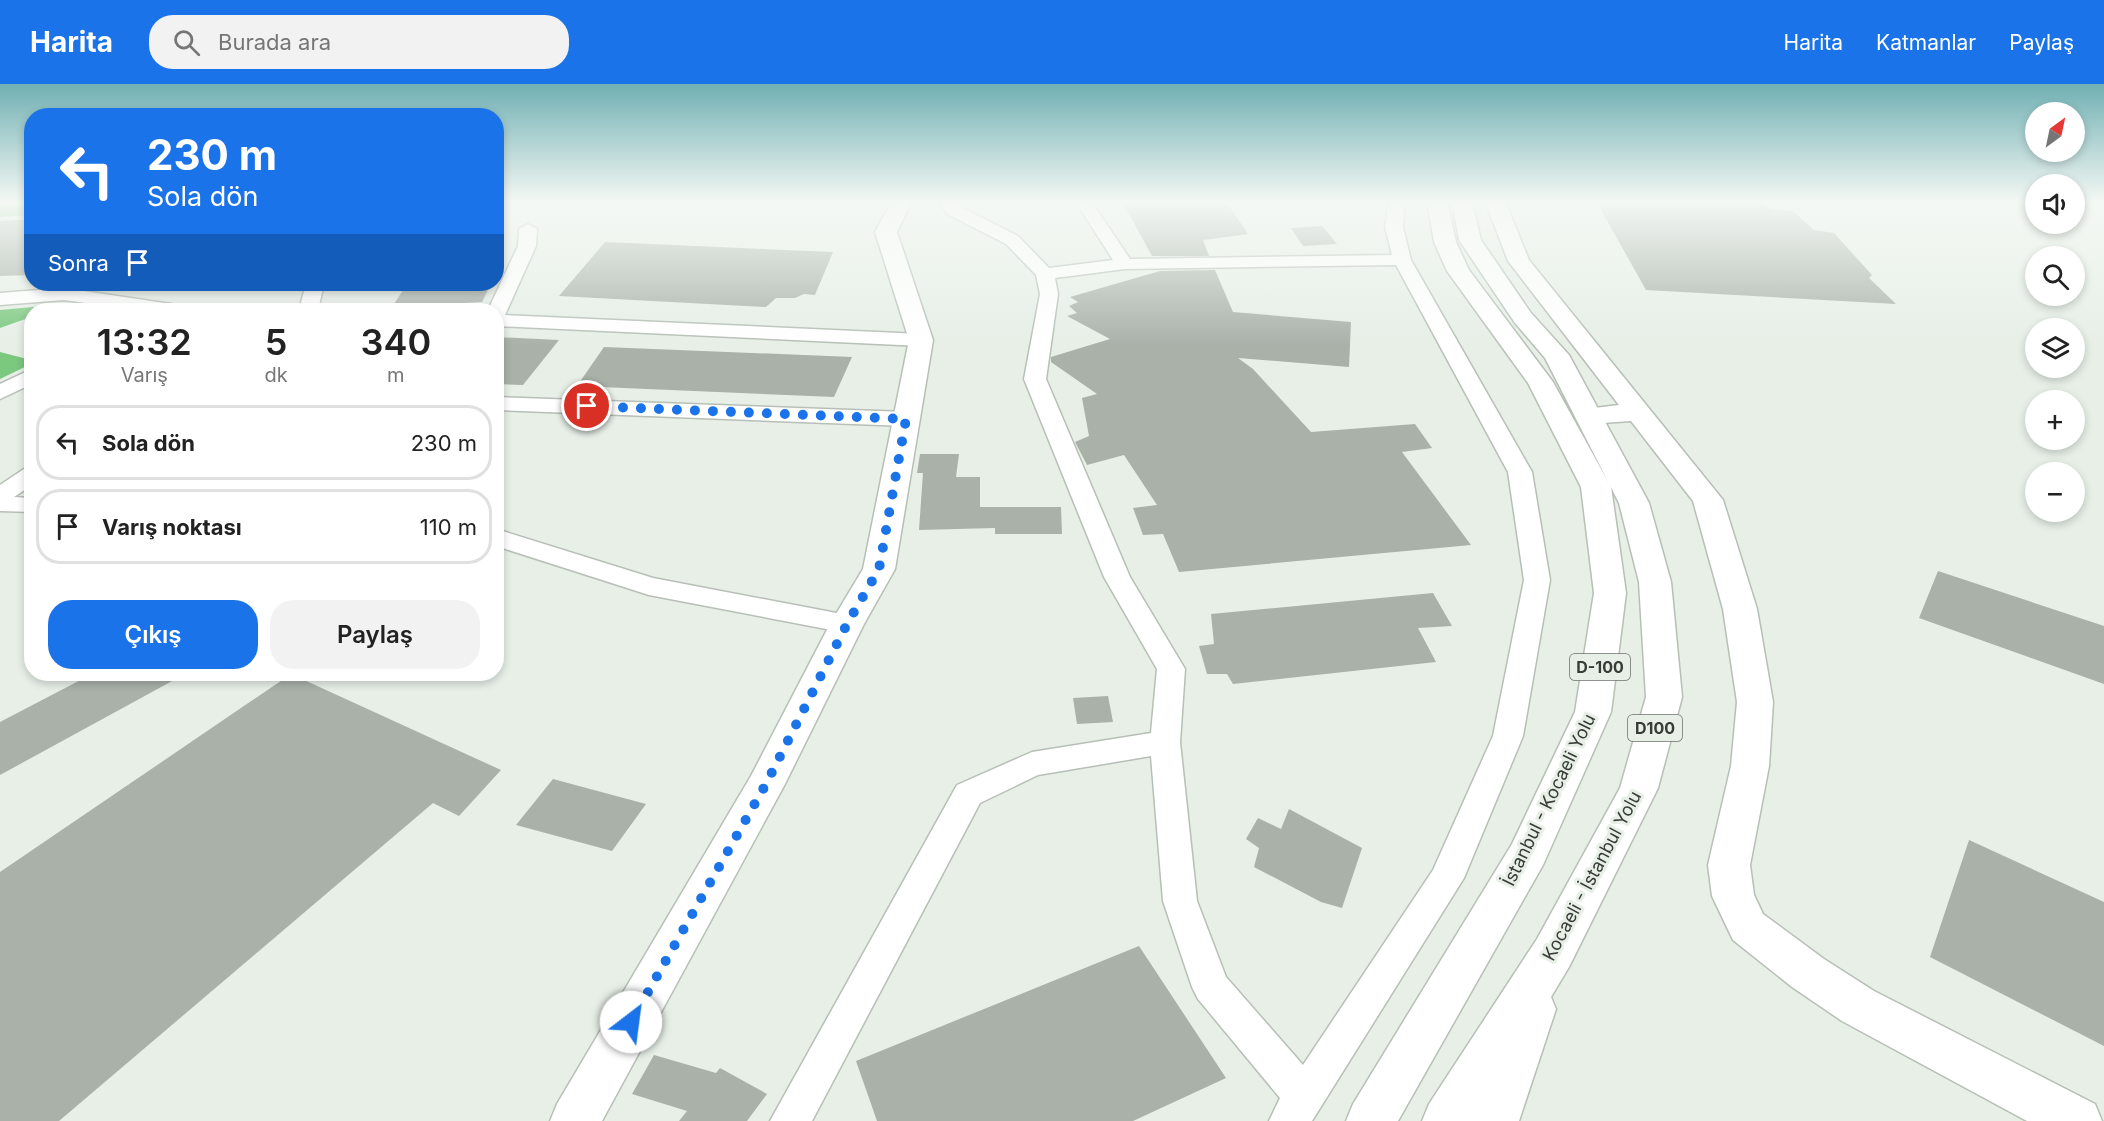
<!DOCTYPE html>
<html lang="tr">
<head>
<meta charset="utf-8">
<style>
  body { margin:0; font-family:Inter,sans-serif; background:#f2f2f2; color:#222; height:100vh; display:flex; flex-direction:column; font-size:22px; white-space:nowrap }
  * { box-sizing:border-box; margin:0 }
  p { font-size:20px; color:#767676 }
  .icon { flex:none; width:33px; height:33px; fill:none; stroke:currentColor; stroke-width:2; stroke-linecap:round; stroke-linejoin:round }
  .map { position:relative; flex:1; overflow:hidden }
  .sheet { position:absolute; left:24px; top:219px; width:480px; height:378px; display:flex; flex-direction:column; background:#fff; border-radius:24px; box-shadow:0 3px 9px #0003 }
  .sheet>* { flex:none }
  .guide { position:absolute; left:24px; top:24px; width:480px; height:183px; border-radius:24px; box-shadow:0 3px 9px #0003; background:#1a73e8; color:#fff; overflow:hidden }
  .needle { width:39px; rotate:33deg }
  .buttons { position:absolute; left:2025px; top:18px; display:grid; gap:12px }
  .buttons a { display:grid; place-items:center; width:60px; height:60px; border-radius:50%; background:#fff; box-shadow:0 3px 9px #0003; font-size:30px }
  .pin { position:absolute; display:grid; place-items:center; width:51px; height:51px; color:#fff; margin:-26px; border:3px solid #fff; border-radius:50%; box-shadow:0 2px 6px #0007 }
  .me { position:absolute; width:66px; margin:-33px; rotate:30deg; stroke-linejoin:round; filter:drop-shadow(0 0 4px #0008) }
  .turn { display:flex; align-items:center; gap:21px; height:126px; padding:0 24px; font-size:27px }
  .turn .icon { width:78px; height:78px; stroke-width:2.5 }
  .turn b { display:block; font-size:42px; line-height:51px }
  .then { display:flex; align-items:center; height:57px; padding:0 24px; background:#0003; gap:12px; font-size:22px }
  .eta { display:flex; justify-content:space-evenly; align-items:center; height:102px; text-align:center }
  .eta b { font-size:36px; font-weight:600; line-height:42px }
  .action { display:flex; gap:12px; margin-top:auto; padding:12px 24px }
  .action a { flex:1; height:69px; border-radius:24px; background:#1a73e8; color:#fff; font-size:24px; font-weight:600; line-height:69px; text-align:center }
  .action a+a { background:#f2f2f2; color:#222 }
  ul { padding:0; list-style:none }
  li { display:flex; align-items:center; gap:18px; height:75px; margin:0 12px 9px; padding:0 12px; border:3px solid #e0e0e0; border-radius:24px }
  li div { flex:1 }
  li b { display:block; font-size:22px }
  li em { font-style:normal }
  header { display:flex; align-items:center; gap:36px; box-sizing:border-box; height:84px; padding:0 30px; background:#1a73e8; color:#fff }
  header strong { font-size:28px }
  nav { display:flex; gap:33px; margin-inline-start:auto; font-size:21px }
  .search { width:420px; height:54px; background:#f2f2f2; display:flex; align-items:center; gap:15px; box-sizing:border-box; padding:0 21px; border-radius:24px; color:#767676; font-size:22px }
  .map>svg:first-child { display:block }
</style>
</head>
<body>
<header>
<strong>Harita</strong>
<div class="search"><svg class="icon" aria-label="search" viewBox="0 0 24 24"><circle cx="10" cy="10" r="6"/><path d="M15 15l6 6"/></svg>Burada ara</div>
<nav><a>Harita</a><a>Katmanlar</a><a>Paylaş</a></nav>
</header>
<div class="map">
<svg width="2104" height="1037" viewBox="0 0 2104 1037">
  <rect width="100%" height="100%" fill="#e7efe7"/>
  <!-- forest -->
  <path fill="#7bc87f" d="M 0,117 L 31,117 L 31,131 L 0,133 Z
    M 66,220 L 48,226 L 32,226 L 31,233 L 0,244 L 0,226 Z
    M 0,268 L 31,276 L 31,280 L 0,295 Z"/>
  <!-- building -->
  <path fill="#a9b1a9" d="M 1122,117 L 1226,117 L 1248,150 L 1203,156 L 1209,172 L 1152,172 Z
    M 1596,117 L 1761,117 L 1770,125 L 1793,127 L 1814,146 L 1834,149 L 1872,191 L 1869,194 L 1896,220 L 1646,206 Z
    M 32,135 L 32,191 L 0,192 L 0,137 Z
    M 1322,142 L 1337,160 L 1303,162 L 1291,144 Z
    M 605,158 L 833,168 L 815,211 L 804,210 L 795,214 L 776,214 L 766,223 L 559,212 Z
    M 1215,186 L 1233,228 L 1351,238 L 1349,283 L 1238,274 L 1253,285 L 1311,348 L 1415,340 L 1432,364 L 1402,368 L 1471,461 L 1179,488 L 1163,450 L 1143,451 L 1133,424 L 1157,421 L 1124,371 L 1087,381 L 1075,358 L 1089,352 L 1082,314 L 1097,310 L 1051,278 L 1051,273 L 1110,255 L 1067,232 L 1077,229 L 1069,222 L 1078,218 L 1070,213 L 1160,187 Z
    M 407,200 L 491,200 L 482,218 L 392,223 Z
    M 496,253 L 559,256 L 523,301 L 496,300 Z
    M 604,263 L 852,273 L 834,313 L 577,302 Z
    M 920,370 L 959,370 L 956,393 L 980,393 L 980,423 L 1061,423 L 1062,450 L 995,450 L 995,444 L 919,446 L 923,389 L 917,389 Z
    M 1938,487 L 2104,542 L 2104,600 L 1919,534 Z
    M 1433,509 L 1452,542 L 1418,544 L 1436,578 L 1233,600 L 1227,590 L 1207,590 L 1199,562 L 1214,560 L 1211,530 Z
    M 92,590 L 185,590 L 0,691 L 0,638 Z
    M 291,590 L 501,686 L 459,732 L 433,719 L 59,1037 L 0,1037 L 0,788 Z
    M 1108,612 L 1113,638 L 1077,640 L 1073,614 Z
    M 553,695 L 646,720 L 612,767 L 516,741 Z
    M 1289,725 L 1362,764 L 1342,824 L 1321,818 L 1254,783 L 1259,764 L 1246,755 L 1258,734 L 1281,745 Z
    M 1969,756 L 2104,818 L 2104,962 L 1930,873 Z
    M 1139,862 L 1226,994 L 1133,1037 L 877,1037 L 856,977 Z
    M 654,971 L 716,989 L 720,984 L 767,1010 L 747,1037 L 679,1037 L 687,1027 L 632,1010 Z"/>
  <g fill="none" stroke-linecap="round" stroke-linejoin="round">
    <defs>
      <path id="minor" d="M 938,117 L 955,117 L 959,122 L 1018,152 L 1049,184 L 1113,176 L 1075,117 L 1091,117 L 1130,175 L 1392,171 L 1385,143 L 1389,117 L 1405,117 L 1403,143 L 1411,176 L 1532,388 L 1550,496 L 1523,652 L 1464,794 L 1312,1037 L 1269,1037 L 1280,1014 L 1198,915 L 1192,903 L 1163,817 L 1151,672 L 1038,691 L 980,719 L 812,1037 L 770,1037 L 957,701 L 1032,668 L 1151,649 L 1157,585 L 1104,493 L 1024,295 L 1040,210 L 1036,191 L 1006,160 L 947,130 ZM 1396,181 L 1508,388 L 1524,496 L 1493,652 L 1433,786 L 1303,981 L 1226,893 L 1197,817 L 1180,658 L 1185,585 L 1130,493 L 1046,295 L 1058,210 L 1055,194 L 1125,185 Z
        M 528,140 L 537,145 L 536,162 L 505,231 L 921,250 L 928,252 L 931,256 L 928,260 L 921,262 L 496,242 L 496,226 L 488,226 L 518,162 L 519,145 Z
        M 306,200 L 324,200 L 318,226 L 299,226 Z
        M 64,204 L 171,220 L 181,226 L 136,226 L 64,216 L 0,221 L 0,209 Z
        M 32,285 L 32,300 L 0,315 L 0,300 Z
        M 496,313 L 906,328 L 914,330 L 917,335 L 914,340 L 906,342 L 496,326 Z
        M 32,383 L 32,401 L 14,413 L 32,414 L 32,428 L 0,427 L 0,401 L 24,385 Z
        M 496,445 L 653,494 L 847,531 L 857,533 L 861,540 L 857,547 L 847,549 L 649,511 L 496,462 Z"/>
      <path id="tertiary" d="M 892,117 L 912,117 L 897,148 L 933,256 L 895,485 L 864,540 L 785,700 L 602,1037 L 550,1037 L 557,1020 L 751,692 L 830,540 L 863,485 L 909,256 L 875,148 Z"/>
      <path id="secondary" d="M 1485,117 L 1505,117 L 1529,176 L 1723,416 L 1757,525 L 1773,618 L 1769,682 L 1750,781 L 1754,811 L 1763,830 L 1824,875 L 1874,907 L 2095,1020 L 2102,1037 L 2027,1037 L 1842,937 L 1792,903 L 1733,856 L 1712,812 L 1708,781 L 1731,682 L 1737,618 L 1723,525 L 1693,417 L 1631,337 L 1588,340 L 1578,338 L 1575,332 L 1578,326 L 1619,321 L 1508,177 Z"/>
      <path id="trunk" d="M 1427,117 L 1447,117 L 1456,158 L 1469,186 L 1553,298 L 1611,403 L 1626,509 L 1611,628 L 1543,781 L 1398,1037 L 1346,1037 L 1353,1020 L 1512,760 L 1575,628 L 1594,509 L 1581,403 L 1528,299 L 1447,187 L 1434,158 Z
        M 1452,117 L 1472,117 L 1481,156 L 1531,229 L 1569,271 L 1649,419 L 1671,498 L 1682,613 L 1658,704 L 1569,883 L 1551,913 L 1556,925 L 1519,1037 L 1422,1037 L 1429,1020 L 1537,855 L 1620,704 L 1646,613 L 1639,498 L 1619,419 L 1545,274 L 1515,239 L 1459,156 Z"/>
    </defs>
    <!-- minor casing -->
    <use href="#minor" stroke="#b7bfb7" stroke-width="3"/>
    <!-- tertiary casing -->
    <use href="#tertiary" stroke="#b7bfb7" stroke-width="3"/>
    <!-- secondary casing -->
    <use href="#secondary" stroke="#b7bfb7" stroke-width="3"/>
    <!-- trunk casing -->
    <use href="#trunk" stroke="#b7bfb7" stroke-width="3"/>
    <!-- minor -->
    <use href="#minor" fill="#fff" fill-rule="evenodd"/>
    <!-- tertiary -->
    <use href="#tertiary" fill="#fff" fill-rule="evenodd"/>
    <!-- secondary -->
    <use href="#secondary" fill="#fff" fill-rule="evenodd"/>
    <!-- trunk -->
    <use href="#trunk" fill="#fff" fill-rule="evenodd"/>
  </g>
  <!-- sky -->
  <linearGradient id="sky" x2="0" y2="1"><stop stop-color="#71b0b3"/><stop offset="0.45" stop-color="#f4f8f4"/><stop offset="1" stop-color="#f4f8f4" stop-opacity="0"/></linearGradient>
  <rect width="2104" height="262" fill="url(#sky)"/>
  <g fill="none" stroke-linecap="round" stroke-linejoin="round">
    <!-- route -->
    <path stroke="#1a73e8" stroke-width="10" stroke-dasharray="0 18" d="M 587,322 L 906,335 L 879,485 L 847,540 L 766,700 L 631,938"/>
  </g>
  <g text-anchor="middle" stroke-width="6" stroke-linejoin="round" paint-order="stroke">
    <!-- shield labels -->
    <g fill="#e7efe7" stroke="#6c716c" stroke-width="1.5">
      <rect x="1570" y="570" width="60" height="26" rx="4.5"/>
      <rect x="1628" y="631" width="54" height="26" rx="4.5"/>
    </g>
    <g font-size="16" font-weight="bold" fill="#383b38">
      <text x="1600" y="589">D-100</text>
      <text x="1655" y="650">D100</text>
    </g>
    <!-- street labels -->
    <g font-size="18" fill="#383b38" stroke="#e7efe7">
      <text transform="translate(1549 716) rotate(-64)" y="6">İstanbul - Kocaeli Yolu</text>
      <text transform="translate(1592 792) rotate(-62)" y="6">Kocaeli - İstanbul Yolu</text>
    </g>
  </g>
</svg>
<div class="buttons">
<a><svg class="needle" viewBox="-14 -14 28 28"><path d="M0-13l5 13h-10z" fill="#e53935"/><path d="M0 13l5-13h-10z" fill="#767676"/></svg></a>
<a><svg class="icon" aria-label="sound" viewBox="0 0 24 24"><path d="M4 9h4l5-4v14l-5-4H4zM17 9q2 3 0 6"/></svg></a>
<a><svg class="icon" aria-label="search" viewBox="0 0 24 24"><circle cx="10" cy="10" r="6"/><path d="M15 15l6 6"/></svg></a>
<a><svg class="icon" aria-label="layers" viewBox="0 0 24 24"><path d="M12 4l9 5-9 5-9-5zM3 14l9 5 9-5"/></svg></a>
<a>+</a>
<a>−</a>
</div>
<div class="pin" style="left:587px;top:322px;background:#d93025"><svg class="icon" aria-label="arrive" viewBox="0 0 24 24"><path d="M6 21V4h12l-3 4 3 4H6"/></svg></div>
<svg class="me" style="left:631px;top:938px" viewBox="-20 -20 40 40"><circle r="19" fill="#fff"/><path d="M0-13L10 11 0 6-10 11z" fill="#1a73e8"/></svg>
<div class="guide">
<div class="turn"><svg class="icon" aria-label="left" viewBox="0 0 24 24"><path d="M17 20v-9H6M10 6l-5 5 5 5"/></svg><div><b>230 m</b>Sola dön</div></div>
<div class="then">Sonra<svg class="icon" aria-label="arrive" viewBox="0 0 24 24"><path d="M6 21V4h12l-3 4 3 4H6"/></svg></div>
</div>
<section class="sheet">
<div class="eta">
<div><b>13:32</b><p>Varış</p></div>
<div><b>5</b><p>dk</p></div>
<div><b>340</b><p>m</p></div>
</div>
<ul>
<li><svg class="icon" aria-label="left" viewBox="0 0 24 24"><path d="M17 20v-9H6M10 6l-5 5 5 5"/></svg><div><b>Sola dön</b></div><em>230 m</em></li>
<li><svg class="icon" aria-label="arrive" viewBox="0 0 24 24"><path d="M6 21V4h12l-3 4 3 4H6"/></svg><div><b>Varış noktası</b></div><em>110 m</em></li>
</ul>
<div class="action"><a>Çıkış</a><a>Paylaş</a></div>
</section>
</div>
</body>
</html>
